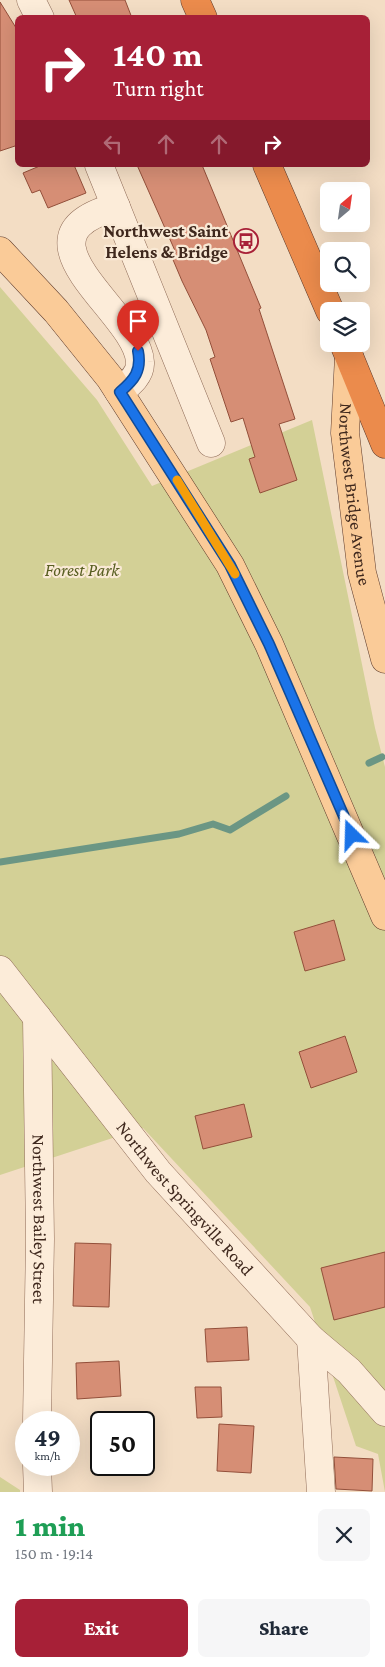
<!DOCTYPE html>
<html lang="en">
<head>
<meta charset="utf-8">
<style>
  body { margin:0; font-family:"Crimson Pro",serif; background:#f6f6f7; color:#1f2937; height:100vh; display:flex; flex-direction:column; font-size:19px; white-space:nowrap }
  * { box-sizing:border-box; margin:0 }
  p { font-size:16px; color:#747a83 }
  .icon { flex:none; width:28px; height:28px; fill:none; stroke:currentColor; stroke-width:2; stroke-linecap:round; stroke-linejoin:round }
  .map { position:relative; height:1492px; overflow:hidden }
  .panel { display:flex; flex-direction:column; background:#fff; flex:1 }
  .panel>* { flex:none }
  .top-card { position:absolute; left:15px; top:15px; width:355px; height:152px; border-radius:8px; box-shadow:0 5px 20px #0002; background:#a72037; color:#fff; overflow:hidden }
  .needle { width:32px; rotate:29deg }
  .tools { position:absolute; left:320px; top:182px; display:grid; gap:10px }
  .tools a { display:grid; place-items:center; width:50px; height:50px; border-radius:8px; background:#fff; box-shadow:0 5px 20px #0002; font-size:25px }
  .speed { position:absolute; left:15px; top:1411px; display:flex; gap:10px; font-size:25px; font-weight:700; text-align:center }
  .speed>* { display:grid; place-content:center; width:65px; height:65px; border-radius:50%; background:#fff; box-shadow:0 5px 20px #0002; line-height:1 }
  .speed small { font-size:12px; font-weight:400 }
  .speed .limit { border:2px solid #111; border-radius:8px; background:#fff; color:#111 }
  .pin { position:absolute; display:grid; place-items:center; width:42px; height:42px; color:#fff; margin:-51px -21px; border-radius:50% 50% 50% 0; rotate:-45deg; box-shadow:0 0 5px #0007 }
  .pin .icon { rotate:45deg }
  .me { position:absolute; width:55px; margin:-28px; rotate:338deg; stroke-linejoin:round; filter:drop-shadow(0 0 4px #0008) }
  .turn { display:flex; align-items:center; gap:18px; height:105px; padding:0 15px; font-size:22px }
  .turn .icon { width:65px; height:65px; stroke-width:2.5 }
  .turn b { display:block; font-size:35px; line-height:42px }
  .lanes { display:flex; align-items:center; height:48px; padding:0 15px; background:#0003; justify-content:center; gap:25px; direction:ltr }
  .lanes .off { opacity:.35 }
  .round { display:grid; place-items:center; flex:none; width:52px; height:52px; border-radius:8px; background:#f6f6f7 }
  .headline { display:flex; align-items:center; justify-content:space-between; height:85px; padding:0 15px }
  h1 { font-size:30px; font-weight:800; line-height:38px; color:#1e9e55 }
  .button { display:flex; gap:10px; margin-top:auto; padding:10px 15px }
  .button a { flex:1; height:58px; border-radius:8px; background:#a72037; color:#fff; font-size:20px; font-weight:800; line-height:58px; text-align:center }
  .button a+a { background:#f6f6f7; color:#1f2937 }
  .map>svg:first-child { display:block }
</style>
</head>
<body>
<div class="map">
<svg width="385" height="1492" viewBox="0 0 385 1492">
  <rect width="100%" height="100%" fill="#f3ddc4"/>
  <!-- green -->
  <path fill="#d3d096" d="M 0,287 L 97,400 L 152,486 L 312,420 L 375,728 L 385,767 L 385,1492 L 378,1454 L 356,1446 L 310,1307 L 143,1128 L 0,1175 Z
    M 0,1477 L 20,1490 L 20,1492 L 0,1492 Z"/>
  <g fill="none" stroke-linecap="round" stroke-linejoin="round">
    <!-- stream -->
    <path stroke="#6b9684" stroke-width="7" d="M 369,763 L 382,757
      M 0,862 L 179,834 L 213,824 L 230,830 L 286,796"/>
  </g>
  <!-- building -->
  <path fill="#d68e75" stroke="#934f3a" d="M 69,0 L 125,0 L 132,18 L 77,18 Z
    M 0,2 L 18,31 L 18,145 L 0,151 Z
    M 42,165 L 74,165 L 86,193 L 48,208 L 40,190 L 32,193 L 23,173 Z
    M 137,165 L 202,165 L 261,308 L 259,309 L 295,419 L 279,424 L 297,480 L 260,493 L 249,459 L 255,457 L 243,418 L 231,422 L 210,359 L 215,357 L 206,330 L 182,281 L 171,255 L 176,253 Z
    M 334,920 L 345,960 L 305,971 L 294,932 Z
    M 345,1036 L 357,1072 L 311,1088 L 299,1052 Z
    M 244,1104 L 252,1137 L 203,1149 L 195,1116 Z
    M 75,1243 L 111,1244 L 109,1307 L 73,1306 Z
    M 385,1252 L 385,1307 L 334,1320 L 321,1268 Z
    M 247,1327 L 249,1360 L 207,1362 L 205,1329 Z
    M 119,1361 L 121,1396 L 77,1399 L 76,1363 Z
    M 195,1387 L 221,1387 L 222,1417 L 197,1418 Z
    M 219,1424 L 254,1426 L 251,1473 L 217,1471 Z
    M 334,1457 L 373,1459 L 372,1491 L 336,1489 Z"/>
  <g fill="none" stroke-linecap="round" stroke-linejoin="round">
    <defs>
      <g id="minor">
        <path d="M 31,0 L 40,18"/>
        <path d="M 99,165 L 211,443"/>
        <path d="M 116,207 C 4,237 138,312 140,362 C 141,375 129,384 119,392"/>
        <path id="s1" d="M 0,970 L 158,1172 L 311,1339 L 349,1371 L 385,1412"/>
        <path id="s2" d="M 37,1017 L 40,1239 L 37,1422"/>
        <path d="M 311,1339 L 321,1492"/>
        <path d="M 37,1465 L 38,1492"/>
      </g>
      <g id="major">
        <path d="M 0,251 L 56,311 L 110,378 L 230,565 L 269,644 L 385,916"/>
        <path id="s3" d="M 349,356 L 345,433 L 362,573 L 385,659"/>
      </g>
      <path id="highway" d="M 195,0 L 203,18
        M 267,165 L 330,311
        M 344,344 L 385,444"/>
    </defs>
    <!-- minor casing -->
    <use href="#minor" stroke="#906c58" stroke-width="29"/>
    <!-- major casing -->
    <use href="#major" stroke="#5e3b2c" stroke-width="29"/>
    <!-- highway casing -->
    <use href="#highway" stroke="#5e3b2c" stroke-width="29"/>
    <!-- minor -->
    <use href="#minor" stroke="#fcecd9" stroke-width="28"/>
    <!-- major -->
    <use href="#major" stroke="#facb98" stroke-width="28"/>
    <!-- highway -->
    <use href="#highway" stroke="#eb8b4c" stroke-width="28"/>
  </g>
  <g fill="none" stroke-linecap="round" stroke-linejoin="round">
    <defs>
      <path id="route" d="M 138,351 C 142,371 134,380 120,392 L 230,565 L 269,644 L 352,835"/>
    </defs>
    <!-- route casing -->
    <use href="#route" stroke="#114b97" stroke-width="12"/>
    <!-- route -->
    <use href="#route" stroke="#1a73e8" stroke-width="9"/>
    <!-- slow -->
    <path stroke="#f59e0b" stroke-width="9" d="M 177,480 L 235,574"/>
  </g>
  <!-- icons -->
  <defs>
    <symbol id="bus-ring" viewBox="-11 -11 22 22"><circle r="9.5" fill="#f9e9d5" stroke="#a72037" stroke-width="1.5"/><path d="M-5-6H5V4H4V6H2V4H-2V6H-4V4H-5ZM-3.5-4V0h7V-4ZM-3.5 1.2v1.5H-2V1.2ZM2 1.2v1.5H3.5V1.2Z" fill="#a72037"/></symbol>
  </defs>
  <g fill-rule="evenodd">
    <use href="#bus-ring" x="232" y="227" width="28" height="28"/>
  </g>
  <g text-anchor="middle" stroke-width="4.5" stroke-linejoin="round" paint-order="stroke">
    <!-- poi labels -->
    <g font-size="18" font-weight="bold" fill="#3f281d" stroke="#f9e9d5" text-anchor="end">
      <text x="228" y="237">Northwest Saint<tspan x="228" dy="21">Helens &amp; Bridge</tspan></text>
    </g>
    <!-- street labels -->
    <g font-size="18" fill="#3f281d" stroke="#f9e9d5">
      <text dy="6" stroke="none"><textPath href="#s3" startOffset="139">Northwest Bridge Avenue</textPath></text>
      <text dy="6" stroke="none"><textPath href="#s1" startOffset="294">Northwest Springville Road</textPath></text>
      <text dy="6" stroke="none"><textPath href="#s2" startOffset="202">Northwest Bailey Street</textPath></text>
    </g>
    <!-- park labels -->
    <g font-size="18" font-style="italic" fill="#585e21" stroke="#f9e9d5">
      <text x="82" y="576">Forest Park</text>
    </g>
  </g>
</svg>
<div class="tools">
<a><svg class="needle" viewBox="-14 -14 28 28"><path d="M0-13l5 13h-10z" fill="#e53935"/><path d="M0 13l5-13h-10z" fill="#747a83"/></svg></a>
<a><svg class="icon" aria-label="search" viewBox="0 0 24 24"><circle cx="10" cy="10" r="6"/><path d="M15 15l6 6"/></svg></a>
<a><svg class="icon" aria-label="layers" viewBox="0 0 24 24"><path d="M12 4l9 5-9 5-9-5zM3 14l9 5 9-5"/></svg></a>
</div>
<div class="speed"><div>49<small>km/h</small></div><div class="limit">50</div></div>
<div class="pin" style="left:138px;top:351px;background:#d93025"><svg class="icon" aria-label="arrive" viewBox="0 0 24 24"><path d="M6 21V4h12l-3 4 3 4H6"/></svg></div>
<svg class="me" style="left:352px;top:835px" viewBox="-20 -20 40 40"><path d="M0-17L14 15 0 8-14 15z" fill="#1a73e8" stroke="#fff" stroke-width="4"/></svg>
<div class="top-card">
<div class="turn"><svg class="icon" aria-label="right" viewBox="0 0 24 24"><path d="M7 20v-9h11M14 6l5 5-5 5"/></svg><div><b>140 m</b>Turn right</div></div>
<div class="lanes"><svg class="icon off" aria-label="left" viewBox="0 0 24 24"><path d="M17 20v-9H6M10 6l-5 5 5 5"/></svg><svg class="icon off" aria-label="ahead" viewBox="0 0 24 24"><path d="M12 20V5M6 11l6-6 6 6"/></svg><svg class="icon off" aria-label="ahead" viewBox="0 0 24 24"><path d="M12 20V5M6 11l6-6 6 6"/></svg><svg class="icon" aria-label="right" viewBox="0 0 24 24"><path d="M7 20v-9h11M14 6l5 5-5 5"/></svg></div>
</div>
</div>
<section class="panel">
<div class="headline"><div><h1>1 min</h1><p>150 m · 19:14</p></div><a class="round"><svg class="icon" aria-label="close" viewBox="0 0 24 24"><path d="M6 6l12 12M18 6L6 18"/></svg></a></div>
<div class="button"><a>Exit</a><a>Share</a></div>
</section>
</body>
</html>
